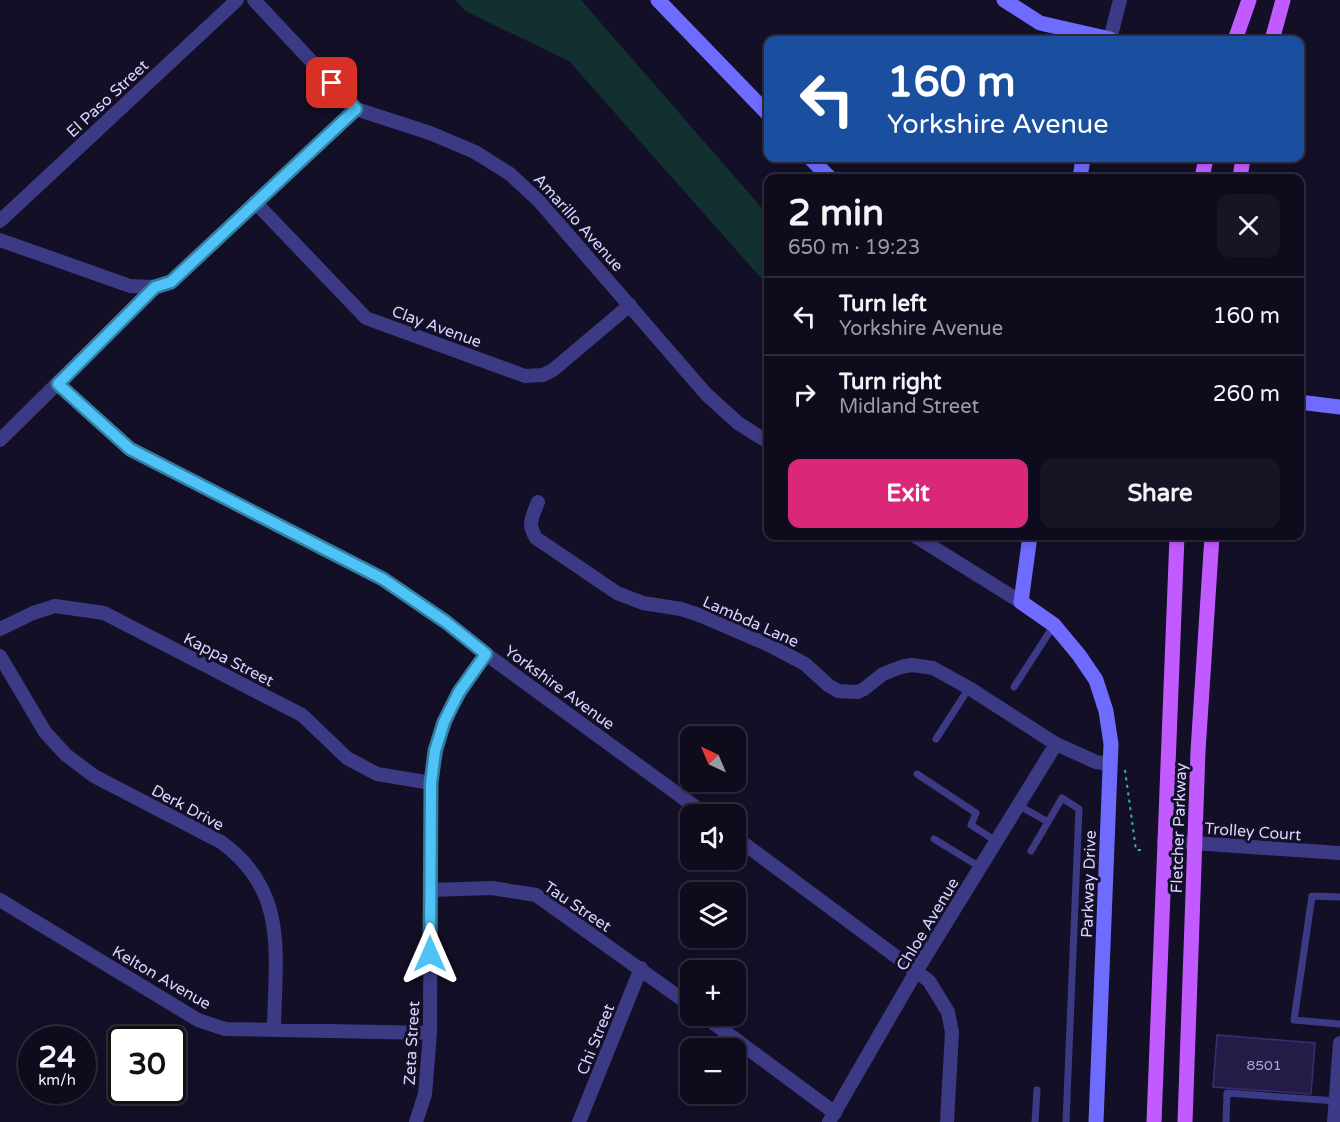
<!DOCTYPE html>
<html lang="en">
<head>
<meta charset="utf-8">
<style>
  body { margin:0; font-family:"Varela Round",sans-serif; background:#171425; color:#f1f3f6; height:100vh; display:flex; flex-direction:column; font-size:22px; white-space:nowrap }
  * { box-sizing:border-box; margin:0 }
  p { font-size:20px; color:#9b9ba3 }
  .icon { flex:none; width:33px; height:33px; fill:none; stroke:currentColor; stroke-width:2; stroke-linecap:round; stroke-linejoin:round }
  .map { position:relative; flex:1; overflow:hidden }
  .side { position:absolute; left:764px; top:174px; width:540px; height:366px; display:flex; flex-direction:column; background:#0e0b1c; border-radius:12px; box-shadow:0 3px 9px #0003,0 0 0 2px #2e2b3b }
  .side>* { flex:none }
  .banner { position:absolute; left:764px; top:36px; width:540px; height:126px; border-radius:12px; box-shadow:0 3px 9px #0003,0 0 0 2px #2e2b3b; background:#1a4fa0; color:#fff; overflow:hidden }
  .needle { width:39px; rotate:316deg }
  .fabs { position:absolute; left:680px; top:726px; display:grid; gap:12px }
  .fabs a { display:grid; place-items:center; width:66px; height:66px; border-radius:12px; background:#0e0b1c; box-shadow:0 3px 9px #0003,0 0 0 2px #2e2b3b; font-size:30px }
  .speed { position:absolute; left:18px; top:1026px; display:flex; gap:12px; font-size:30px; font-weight:700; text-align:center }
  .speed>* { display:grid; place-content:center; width:78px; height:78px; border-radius:50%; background:#0e0b1c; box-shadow:0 3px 9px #0003,0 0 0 2px #2e2b3b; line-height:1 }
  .speed small { font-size:15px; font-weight:400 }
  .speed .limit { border:3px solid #111; border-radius:9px; background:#fff; color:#111 }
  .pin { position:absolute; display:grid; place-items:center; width:51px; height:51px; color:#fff; margin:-26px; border-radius:12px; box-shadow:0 3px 9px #0006 }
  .me { position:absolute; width:66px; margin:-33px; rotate:0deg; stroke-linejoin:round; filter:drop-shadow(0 0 4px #0008) }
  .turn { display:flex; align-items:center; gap:21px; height:126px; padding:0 24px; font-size:27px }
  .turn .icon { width:78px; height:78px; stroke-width:2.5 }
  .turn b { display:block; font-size:42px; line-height:51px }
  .round { display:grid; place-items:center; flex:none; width:63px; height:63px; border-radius:12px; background:#171425 }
  .overview { display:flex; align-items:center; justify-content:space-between; height:102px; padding:0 24px }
  h1 { font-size:36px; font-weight:800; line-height:45px }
  .primary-button { display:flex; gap:12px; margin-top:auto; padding:12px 24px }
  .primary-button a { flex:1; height:69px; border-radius:12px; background:#db2777; color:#fff; font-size:24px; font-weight:800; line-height:69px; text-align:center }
  .primary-button a+a { background:#171425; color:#f1f3f6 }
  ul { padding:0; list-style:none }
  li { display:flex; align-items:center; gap:18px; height:78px; padding:0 24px; border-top:2px solid #2e2b3b }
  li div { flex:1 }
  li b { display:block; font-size:22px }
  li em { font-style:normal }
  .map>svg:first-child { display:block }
</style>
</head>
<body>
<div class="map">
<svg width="1340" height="1122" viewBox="0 0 1340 1122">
  <rect width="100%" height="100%" fill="#130f26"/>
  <!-- green -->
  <path fill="#12302f" d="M 456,0 L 581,0 L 768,215 L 768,286 L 569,61 L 465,11 Z"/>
  <!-- building -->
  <path fill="#241b47" stroke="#3b2d73" stroke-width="1.5" d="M 1217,1035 L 1315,1043 L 1311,1094 L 1213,1087 Z"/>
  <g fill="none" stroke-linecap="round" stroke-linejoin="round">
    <!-- path -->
    <path stroke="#2fb8b0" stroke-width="2" stroke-dasharray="3 4.5" stroke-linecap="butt" d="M 1125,770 L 1136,850 L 1143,850"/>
    <!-- lane -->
    <path stroke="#3d3a85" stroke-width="7" d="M 1014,687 L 1054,625
      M 936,739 L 969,688
      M 917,774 L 976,813 L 971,825 L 996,841
      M 1018,805 L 1048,822 L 1062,798 L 1079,809 L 1066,1122
      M 934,839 L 980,867
      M 1031,851 L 1048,822
      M 1340,897 L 1312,896 L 1294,1020 L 1340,1024
      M 1035,1122 L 1037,1090
      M 1226,1122 L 1227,1093 L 1336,1101"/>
    <!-- street -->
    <path stroke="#3d3a85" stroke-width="14" d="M 254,0 L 356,109 L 430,133 L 475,152 L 510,174 L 539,201 L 706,394 L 738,423 L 768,442
      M 1110,39 L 1120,0
      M 255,202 L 366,318 L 525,376 L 543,375 L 553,370 L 630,305
      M 0,221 L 237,0
      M 0,240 L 130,286 L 155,287
      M 58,384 L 130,449 L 383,579 L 446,622 L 486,654 L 705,814
      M 0,440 L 155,287 L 171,282 L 356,109
      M 538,502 C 532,518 527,523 536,538 L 617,593 L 643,603 L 681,609 L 702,616 L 769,645 L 805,664 L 828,685 L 838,691 L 858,692 L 864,689 L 883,674 L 901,667 L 912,665 L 933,668 L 969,688 L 1056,744 L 1096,762 L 1110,764
      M 915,536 L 1021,602
      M 0,629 L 33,613 L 55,606 L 104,613 L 302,715 L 347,758 L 377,774 L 431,783
      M 0,656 L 45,732 L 66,755 L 94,776 L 221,842 C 289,891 275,955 274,1029
      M 735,837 L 929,981 L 948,1012 L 952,1032 L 947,1122
      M 1164,841 L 1340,853
      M 430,890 L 492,888 L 536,895 L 690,1005
      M 0,900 L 198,1020 L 225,1029 L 430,1033
      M 704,1016 L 835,1113
      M 416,1122 L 425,1094 L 430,1033 L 431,783 C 438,724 452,701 486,654
      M 579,1122 L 641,968
      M 829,1122 L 917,970 L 1056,744
      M 1334,1122 L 1340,1043"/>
    <!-- secondary -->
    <path stroke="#6f6bff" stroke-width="15" d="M 658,0 L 768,114
      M 1004,0 L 1040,23 L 1110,39 L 1110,40
      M 810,158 L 830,178
      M 1080,178 L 1083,158
      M 1299,402 L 1340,407
      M 1030,536 L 1021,602 L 1054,625 L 1079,655 L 1096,680 L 1106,711 L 1111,744 L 1096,1122"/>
    <!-- primary -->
    <path stroke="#c25bff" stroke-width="15" d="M 1235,40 L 1249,0
      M 1272,40 L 1283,0
      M 1202,178 L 1206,158
      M 1240,178 L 1243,158
      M 1154,1122 L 1177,536
      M 1185,1122 L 1198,751 L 1212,536"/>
  </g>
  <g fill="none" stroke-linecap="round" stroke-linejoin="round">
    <defs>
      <path id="route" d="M 332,83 L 356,109 L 171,282 L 155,287 L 58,384 L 130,449 L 383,579 L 446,622 L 486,654 L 459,692 L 444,722 L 435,751 L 431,783 L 430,954"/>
    </defs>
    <!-- route casing -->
    <use href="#route" stroke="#337fa1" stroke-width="15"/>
    <!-- route -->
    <use href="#route" stroke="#4fc3f7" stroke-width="10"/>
  </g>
  <g text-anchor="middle" stroke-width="6" stroke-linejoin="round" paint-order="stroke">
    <!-- number labels -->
    <g font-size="14" fill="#aca6d1">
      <text x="1264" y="1070">8501</text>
    </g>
    <!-- street labels -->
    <g font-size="16" fill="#d9d4ff" stroke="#130f26">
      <text transform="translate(107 98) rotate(-43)" y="6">El Paso Street</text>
      <text transform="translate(579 222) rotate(48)" y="6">Amarillo Avenue</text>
      <text transform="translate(437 326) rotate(20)" y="6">Clay Avenue</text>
      <text transform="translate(751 621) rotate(24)" y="6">Lambda Lane</text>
      <text transform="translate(229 659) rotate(27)" y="6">Kappa Street</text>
      <text transform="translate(560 687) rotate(36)" y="6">Yorkshire Avenue</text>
      <text transform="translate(188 807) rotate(28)" y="6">Derk Drive</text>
      <text transform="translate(1178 828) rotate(-88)" y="6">Fletcher Parkway</text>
      <text transform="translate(1253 831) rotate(4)" y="6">Trolley Court</text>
      <text transform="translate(1088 884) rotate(-88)" y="6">Parkway Drive</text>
      <text transform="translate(578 906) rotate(34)" y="6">Tau Street</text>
      <text transform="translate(927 924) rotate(-59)" y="6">Chloe Avenue</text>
      <text transform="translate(162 977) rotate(30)" y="6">Kelton Avenue</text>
      <text transform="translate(595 1039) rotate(-68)" y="6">Chi Street</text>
      <text transform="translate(411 1043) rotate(-87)" y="6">Zeta Street</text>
    </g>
  </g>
</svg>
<div class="fabs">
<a><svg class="needle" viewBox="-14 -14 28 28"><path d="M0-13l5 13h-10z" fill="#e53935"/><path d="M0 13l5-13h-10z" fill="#9b9ba3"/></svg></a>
<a><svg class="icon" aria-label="sound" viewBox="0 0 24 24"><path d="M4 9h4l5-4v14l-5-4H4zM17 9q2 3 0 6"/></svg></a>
<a><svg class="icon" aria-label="layers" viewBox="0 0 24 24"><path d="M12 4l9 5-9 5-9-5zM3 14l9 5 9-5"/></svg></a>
<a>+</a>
<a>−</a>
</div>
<div class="speed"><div>24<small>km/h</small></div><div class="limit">30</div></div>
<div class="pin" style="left:332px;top:83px;background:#d93025"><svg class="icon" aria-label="arrive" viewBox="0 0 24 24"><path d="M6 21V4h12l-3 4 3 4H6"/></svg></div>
<svg class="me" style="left:430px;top:954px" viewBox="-20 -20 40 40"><path d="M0-17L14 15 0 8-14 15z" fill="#4fc3f7" stroke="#fff" stroke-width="4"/></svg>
<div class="banner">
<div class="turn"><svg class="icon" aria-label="left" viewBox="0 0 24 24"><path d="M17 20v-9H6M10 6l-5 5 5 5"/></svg><div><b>160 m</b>Yorkshire Avenue</div></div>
</div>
<section class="side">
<div class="overview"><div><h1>2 min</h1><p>650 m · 19:23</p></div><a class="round"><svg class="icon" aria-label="close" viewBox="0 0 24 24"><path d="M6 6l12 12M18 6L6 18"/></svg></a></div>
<ul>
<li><svg class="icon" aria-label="left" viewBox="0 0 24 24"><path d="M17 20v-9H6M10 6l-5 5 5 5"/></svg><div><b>Turn left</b><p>Yorkshire Avenue</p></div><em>160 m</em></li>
<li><svg class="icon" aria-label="right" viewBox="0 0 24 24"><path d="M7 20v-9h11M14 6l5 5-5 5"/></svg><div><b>Turn right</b><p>Midland Street</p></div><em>260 m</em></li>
</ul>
<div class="primary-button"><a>Exit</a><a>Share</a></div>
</section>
</div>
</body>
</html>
